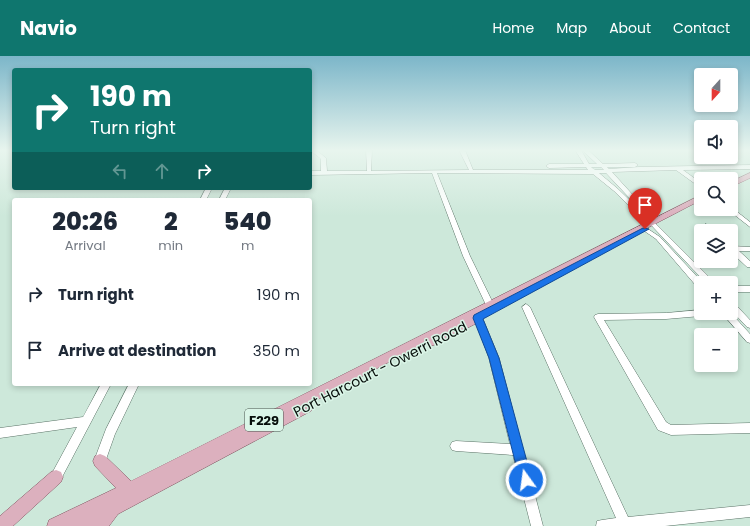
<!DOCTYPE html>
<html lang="en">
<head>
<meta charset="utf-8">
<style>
  body { margin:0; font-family:Poppins,sans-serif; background:#f6f6f7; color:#1f2937; height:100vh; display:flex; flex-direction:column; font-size:15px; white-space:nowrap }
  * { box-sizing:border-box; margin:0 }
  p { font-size:13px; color:#747a83 }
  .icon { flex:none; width:22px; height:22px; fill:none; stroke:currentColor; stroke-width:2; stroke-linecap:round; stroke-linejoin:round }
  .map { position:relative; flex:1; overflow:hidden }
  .panel { position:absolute; left:12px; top:142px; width:300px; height:188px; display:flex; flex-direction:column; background:#fff; border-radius:4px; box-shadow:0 2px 6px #0003 }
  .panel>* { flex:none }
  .hud { position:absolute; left:12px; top:12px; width:300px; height:122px; border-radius:4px; box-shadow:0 2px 6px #0003; background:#0f766e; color:#fff; overflow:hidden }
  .needle { width:26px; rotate:201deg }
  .buttons { position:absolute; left:694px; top:12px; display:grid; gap:8px }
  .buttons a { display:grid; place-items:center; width:44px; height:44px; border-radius:4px; background:#fff; box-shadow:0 2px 6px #0003; font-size:20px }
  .pin { position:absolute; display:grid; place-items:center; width:34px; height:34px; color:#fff; margin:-41px -17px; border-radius:50% 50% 50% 0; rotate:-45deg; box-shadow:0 0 4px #0007 }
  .pin .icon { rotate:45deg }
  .me { position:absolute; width:44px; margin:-22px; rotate:346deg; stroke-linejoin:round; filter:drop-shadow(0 0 3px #0008) }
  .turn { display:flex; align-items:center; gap:14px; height:84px; padding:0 12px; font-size:18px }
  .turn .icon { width:52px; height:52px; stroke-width:2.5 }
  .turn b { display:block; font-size:28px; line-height:34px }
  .lanes { display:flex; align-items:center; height:38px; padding:0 12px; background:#0003; justify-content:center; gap:20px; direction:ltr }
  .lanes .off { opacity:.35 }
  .eta { display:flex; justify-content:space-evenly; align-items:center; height:68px; text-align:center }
  .eta b { font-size:24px; font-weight:800; line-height:28px }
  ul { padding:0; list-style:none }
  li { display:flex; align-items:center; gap:12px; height:56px; padding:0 12px }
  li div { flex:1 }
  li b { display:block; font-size:15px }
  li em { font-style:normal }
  header { display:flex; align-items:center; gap:24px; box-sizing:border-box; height:56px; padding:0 20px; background:#0f766e; color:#fff }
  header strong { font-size:19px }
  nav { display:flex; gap:22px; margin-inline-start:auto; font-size:14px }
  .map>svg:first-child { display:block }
</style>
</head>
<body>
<header>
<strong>Navio</strong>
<nav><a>Home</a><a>Map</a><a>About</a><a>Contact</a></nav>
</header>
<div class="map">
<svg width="750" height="470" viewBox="0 0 750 470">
  <rect width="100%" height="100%" fill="#cde8da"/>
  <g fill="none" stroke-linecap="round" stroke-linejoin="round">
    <defs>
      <path id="minor" d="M 310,94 L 316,94 L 326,102 L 327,115 L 367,115 L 366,94 L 372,94 L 371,115 L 469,114 L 459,94 L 465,94 L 473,114 L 588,114 L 586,111 L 549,112 L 546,110 L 549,108 L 584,108 L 575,94 L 581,94 L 589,108 L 597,108 L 582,94 L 588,94 L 603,108 L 635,107 L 638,109 L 635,111 L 607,111 L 609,113 L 639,111 L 750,109 L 750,113 L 683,114 L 701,127 L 701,132 L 676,114 L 612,116 L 641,148 L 642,149 L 639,151 L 637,150 L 606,117 L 599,117 L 618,133 L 651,165 L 652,166 L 649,168 L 647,167 L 614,135 L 593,118 L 437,117 L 470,200 L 494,249 L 490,252 L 486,249 L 463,200 L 432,117 L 310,119 L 310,115 L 321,115 L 321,103 ZM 591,111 L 601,111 L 604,114 L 595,114 Z
        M 206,132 L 212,132 L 206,144 L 200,144 Z
        M 225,132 L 231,132 L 225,144 L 219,144 Z
        M 731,151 L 750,166 L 750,171 L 727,153 L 731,153 Z
        M 654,167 L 656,168 L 715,227 L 706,227 L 652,170 L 651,169 Z
        M 706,168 L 715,175 L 708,175 L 703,170 Z
        M 645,171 L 660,181 L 703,227 L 701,227 L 701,233 L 698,232 L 656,183 L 643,174 L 642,173 Z
        M 731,190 L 750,191 L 750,195 L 739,195 L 750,205 L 750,211 L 747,211 L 731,196 Z
        M 731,230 L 750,230 L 750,236 L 731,236 Z
        M 731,246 L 734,247 L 750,264 L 750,272 L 747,271 L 731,254 Z
        M 526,248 L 530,251 L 628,461 L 750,449 L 750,461 L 665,470 L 596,470 L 597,465 L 602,464 L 616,462 L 522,251 Z
        M 701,254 L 701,257 L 705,257 L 704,259 L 701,260 L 666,263 L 604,264 L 666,366 L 671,369 L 750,367 L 750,377 L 671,379 L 658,374 L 594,261 L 595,259 L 598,258 L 666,257 Z
        M 722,257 L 731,257 L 750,278 L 750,287 L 747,286 Z
        M 478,258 L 481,259 L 482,261 L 499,302 L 543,470 L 531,470 L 513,399 L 456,395 L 452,394 L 450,390 L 452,386 L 456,385 L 510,388 L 489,302 L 474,261 L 475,259 Z
        M 101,328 L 111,328 L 60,425 L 56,427 L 52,425 L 50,421 L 77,371 L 0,382 L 0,372 L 83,361 Z
        M 129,328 L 139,328 L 115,378 L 104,409 L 100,411 L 96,409 L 94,405 L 106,373 Z"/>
      <path id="major" d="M 750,117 L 750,122 L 731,131 L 731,126 Z
        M 701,139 L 701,144 L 474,262 L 476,265 L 475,268 L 434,289 L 430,290 L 425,287 L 311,347 L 313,351 L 311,355 L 118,458 L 109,470 L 47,470 L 49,464 L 116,432 L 95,410 L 93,405 L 95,400 L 100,398 L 105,400 L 131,425 Z
        M 56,414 L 61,416 L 63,421 L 61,426 L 13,470 L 0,470 L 0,460 L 51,416 Z"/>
    </defs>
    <!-- minor casing -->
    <use href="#minor" stroke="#5b7367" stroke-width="1"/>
    <!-- major casing -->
    <use href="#major" stroke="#825662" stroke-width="1"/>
    <!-- minor -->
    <use href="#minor" fill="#fff" fill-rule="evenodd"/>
    <!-- major -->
    <use href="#major" fill="#dcb0be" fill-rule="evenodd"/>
  </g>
  <!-- sky -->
  <linearGradient id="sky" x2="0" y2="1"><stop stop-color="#7cb6c9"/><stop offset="0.59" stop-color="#e8f5ee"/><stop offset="1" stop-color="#e8f5ee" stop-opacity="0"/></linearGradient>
  <rect width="750" height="160" fill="url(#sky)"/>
  <!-- route -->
  <path fill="#1a73e8" stroke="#114b97" d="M 643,172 L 649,173 L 483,263 L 499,302 L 532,424 L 530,429 L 526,431 L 521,429 L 489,302 L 473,262 L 474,259 Z"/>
  <g text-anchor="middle" stroke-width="3" stroke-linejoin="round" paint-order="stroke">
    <!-- shield labels -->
    <rect fill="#daf5e7" stroke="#46534c" stroke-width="1" x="245" y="353" width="38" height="22" rx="3"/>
    <g font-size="13" font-weight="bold" fill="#060e0a">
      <text x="264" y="369">F229</text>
    </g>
    <!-- street labels -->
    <g font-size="14" fill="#060e0a" stroke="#daf5e7">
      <text transform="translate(380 313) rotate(-27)" y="5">Port Harcourt - Owerri Road</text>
    </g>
  </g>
</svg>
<div class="buttons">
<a><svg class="needle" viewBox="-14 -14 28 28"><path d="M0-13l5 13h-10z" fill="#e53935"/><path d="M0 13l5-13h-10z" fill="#747a83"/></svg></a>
<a><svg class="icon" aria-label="sound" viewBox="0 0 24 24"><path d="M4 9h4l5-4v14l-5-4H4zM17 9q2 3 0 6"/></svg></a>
<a><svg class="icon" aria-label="search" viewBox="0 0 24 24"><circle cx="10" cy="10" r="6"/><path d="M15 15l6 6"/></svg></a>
<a><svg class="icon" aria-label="layers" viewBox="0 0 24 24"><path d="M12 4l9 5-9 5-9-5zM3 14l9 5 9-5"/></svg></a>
<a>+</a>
<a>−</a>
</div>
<div class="pin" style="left:645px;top:173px;background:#d93025"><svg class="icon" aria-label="arrive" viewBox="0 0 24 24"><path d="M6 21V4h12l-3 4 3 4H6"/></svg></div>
<svg class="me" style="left:526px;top:424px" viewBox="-20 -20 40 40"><circle r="17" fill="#1a73e8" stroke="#fff" stroke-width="3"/><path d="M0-11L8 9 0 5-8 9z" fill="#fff"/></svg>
<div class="hud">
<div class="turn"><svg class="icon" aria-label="right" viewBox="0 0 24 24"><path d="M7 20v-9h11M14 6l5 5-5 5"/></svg><div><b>190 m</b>Turn right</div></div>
<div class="lanes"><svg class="icon off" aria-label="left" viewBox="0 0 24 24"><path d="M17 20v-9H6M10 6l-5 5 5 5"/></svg><svg class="icon off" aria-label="ahead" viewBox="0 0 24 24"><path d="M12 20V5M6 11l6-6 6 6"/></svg><svg class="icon" aria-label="right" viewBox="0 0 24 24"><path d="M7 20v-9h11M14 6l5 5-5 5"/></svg></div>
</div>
<section class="panel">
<div class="eta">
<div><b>20:26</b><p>Arrival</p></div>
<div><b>2</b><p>min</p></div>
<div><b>540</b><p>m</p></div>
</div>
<ul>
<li><svg class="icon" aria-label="right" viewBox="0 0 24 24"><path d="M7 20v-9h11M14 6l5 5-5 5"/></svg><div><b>Turn right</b></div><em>190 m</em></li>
<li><svg class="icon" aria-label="arrive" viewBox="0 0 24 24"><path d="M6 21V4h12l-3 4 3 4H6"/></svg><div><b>Arrive at destination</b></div><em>350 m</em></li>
</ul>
</section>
</div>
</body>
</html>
